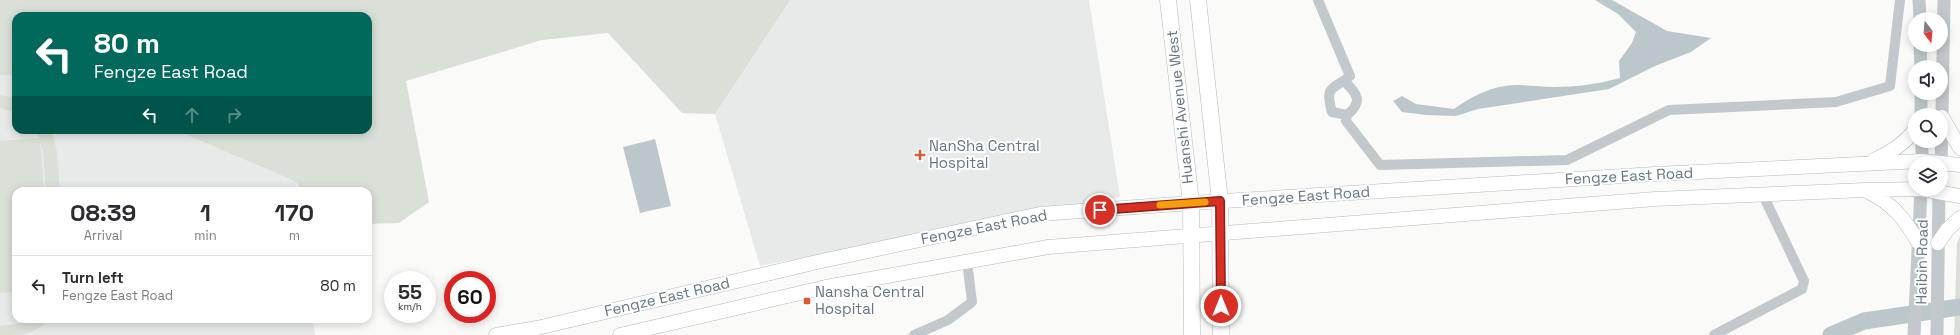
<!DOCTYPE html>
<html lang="en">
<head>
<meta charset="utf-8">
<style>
  body { margin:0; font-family:"Space Grotesk",sans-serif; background:#f7f7f7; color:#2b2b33; height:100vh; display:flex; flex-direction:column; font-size:15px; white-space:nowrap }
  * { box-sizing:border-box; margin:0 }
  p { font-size:13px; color:#7c7c81 }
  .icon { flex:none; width:22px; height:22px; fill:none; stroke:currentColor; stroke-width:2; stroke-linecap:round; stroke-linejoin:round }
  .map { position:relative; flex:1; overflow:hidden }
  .panel { position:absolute; left:12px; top:187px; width:360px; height:136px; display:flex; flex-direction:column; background:#fff; border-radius:12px; box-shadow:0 2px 10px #0003 }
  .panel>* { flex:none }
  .hud { position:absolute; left:12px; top:12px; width:360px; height:122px; border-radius:12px; box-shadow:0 2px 10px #0003; background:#00695c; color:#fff; overflow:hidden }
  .needle { width:26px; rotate:164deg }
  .tools { position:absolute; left:1908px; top:12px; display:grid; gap:8px }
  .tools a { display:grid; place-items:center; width:40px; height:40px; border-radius:50%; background:#fff; box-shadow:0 2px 10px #0003; font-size:20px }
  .speed { position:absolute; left:384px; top:271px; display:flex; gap:8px; font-size:20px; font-weight:700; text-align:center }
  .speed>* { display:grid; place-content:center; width:52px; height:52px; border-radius:50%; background:#fff; box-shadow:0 2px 10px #0003; line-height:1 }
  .speed small { font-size:10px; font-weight:400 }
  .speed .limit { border:6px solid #d22; background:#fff; color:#111 }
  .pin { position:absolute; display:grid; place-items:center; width:34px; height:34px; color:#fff; margin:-17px; border:2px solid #fff; border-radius:50%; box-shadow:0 1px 4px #0007 }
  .me { position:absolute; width:44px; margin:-22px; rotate:0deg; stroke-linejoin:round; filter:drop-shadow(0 0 3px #0008) }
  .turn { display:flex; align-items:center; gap:14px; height:84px; padding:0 16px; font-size:18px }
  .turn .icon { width:52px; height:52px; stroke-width:2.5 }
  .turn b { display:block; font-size:28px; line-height:34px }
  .lanes { display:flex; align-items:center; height:38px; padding:0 16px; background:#0003; justify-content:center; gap:20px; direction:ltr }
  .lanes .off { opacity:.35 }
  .eta { display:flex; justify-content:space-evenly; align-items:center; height:68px; text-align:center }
  .eta b { font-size:24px; font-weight:700; line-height:28px }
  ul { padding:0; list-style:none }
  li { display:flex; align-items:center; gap:12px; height:60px; padding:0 16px; border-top:1px solid #e1e1e2 }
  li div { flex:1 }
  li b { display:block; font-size:15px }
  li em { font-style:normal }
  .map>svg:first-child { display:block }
</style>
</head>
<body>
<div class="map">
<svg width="1960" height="335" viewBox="0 0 1960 335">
  <rect width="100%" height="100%" fill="#fafaf8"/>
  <!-- built -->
  <path fill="#e8e9e9" d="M 789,0 L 1089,0 L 1120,197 L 760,266 L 715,114 Z
    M 0,75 L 16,76 L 16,130 L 175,130 L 296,181 L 297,191 L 16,191 L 16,319 L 313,319 L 315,335 L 0,335 Z"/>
  <!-- green -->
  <path fill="#dadfd7" d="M 0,0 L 790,0 L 715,114 L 682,113 L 608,33 L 542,40 L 406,81 L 429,202 L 399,223 L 368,224 L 368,191 L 302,191 L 295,181 L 175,130 L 368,130 L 368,16 L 16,16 L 16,76 L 0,75 Z
    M 0,95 L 16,98 L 16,113 L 0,108 Z
    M 35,130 L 51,130 L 52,132 L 57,152 L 60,191 L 46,191 L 43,153 L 40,140 L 44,191 L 16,191 L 16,292 L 0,293 L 0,141 L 39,138 Z
    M 1960,236 L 1960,335 L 1954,335 L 1957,243 Z
    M 28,319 L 50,319 C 33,335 23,335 0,335 L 0,326 L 18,324 Z"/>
  <!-- water -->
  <path fill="#bbc7cb" d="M 1595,0 L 1612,0 L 1667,31 L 1711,38 L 1691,52 L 1655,66 L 1609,89 L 1478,109 L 1456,116 L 1426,115 L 1402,112 L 1393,101 L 1402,96 L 1416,104 L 1454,109 C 1472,96 1493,85 1516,85 C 1529,85 1541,87 1553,87 C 1577,87 1598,84 1620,78 L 1619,61 L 1632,43 L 1636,32 L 1618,14 Z
    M 655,139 L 671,206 L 640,213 L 623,147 Z"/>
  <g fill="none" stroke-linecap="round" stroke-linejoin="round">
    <!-- river -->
    <path stroke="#bbc7cb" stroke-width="17" d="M 1831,335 L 1864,321 L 1960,307"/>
    <defs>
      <path id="secondary" d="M 1942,117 L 1960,148
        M 1874,160 C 1890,153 1904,144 1915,130
        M 1867,191 C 1893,204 1904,218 1918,242
        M 1938,243 L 1947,230 L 1960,218
        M 496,335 L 537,328 L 817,262 L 1040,214 L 1191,203 L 1655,174 L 1922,161 L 1960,165
        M 620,335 L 826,287 L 1048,247 L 1655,199 L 1865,190 L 1921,189 L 1960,196"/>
      <path id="primary" d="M 1168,0 L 1191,203 L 1192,335
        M 1198,0 L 1220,201 L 1221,335"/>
    </defs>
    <!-- secondary casing -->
    <use href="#secondary" stroke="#b3babf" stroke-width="15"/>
    <!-- primary casing -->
    <use href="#primary" stroke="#b5babe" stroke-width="17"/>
    <!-- minor -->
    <path stroke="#c3c8cc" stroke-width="10" d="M 1318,0 L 1350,76 C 1333,90 1324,85 1332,112 L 1347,115 C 1363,102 1358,94 1344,81
      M 1347,115 L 1346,121 L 1380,165 L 1567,160 L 1669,110 L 1836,102 L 1890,86 L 1900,0
      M 914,335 L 948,320 L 972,302 L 967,261
      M 1714,335 L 1802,289 L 1804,281 L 1763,195"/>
    <!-- tertiary -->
    <path stroke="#c3c8cc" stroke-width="13" d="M 1919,0 L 1920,19
      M 1920,45 L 1921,67
      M 1921,93 L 1921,115
      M 1922,141 L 1922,163
      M 1941,171 L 1944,0
      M 1914,335 L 1921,189
      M 1937,335 L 1939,189"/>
    <!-- secondary -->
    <use href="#secondary" stroke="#fff" stroke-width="14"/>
    <!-- primary -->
    <use href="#primary" stroke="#fff" stroke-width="16"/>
  </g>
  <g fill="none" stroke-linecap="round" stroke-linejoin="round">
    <defs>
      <path id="route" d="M 1100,210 L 1220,201 L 1221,306"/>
    </defs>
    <!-- route casing -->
    <use href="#route" stroke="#8d1f18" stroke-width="10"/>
    <!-- route -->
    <use href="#route" stroke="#d93025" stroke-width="7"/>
    <!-- slow -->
    <path stroke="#f59e0b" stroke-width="7" d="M 1160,205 L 1205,202"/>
  </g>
  <!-- markers -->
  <g fill="#e4572e" stroke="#fff" stroke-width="1.5">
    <path d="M918 149h4v4h4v4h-4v4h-4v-4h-4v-4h4z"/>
    <rect x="803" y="297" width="8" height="8" rx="2"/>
  </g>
  <g text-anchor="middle" stroke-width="4" stroke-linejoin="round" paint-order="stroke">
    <!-- street labels -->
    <g font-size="15" fill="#657683" stroke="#fff">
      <text transform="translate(1180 107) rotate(-96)" y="5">Huanshi Avenue West</text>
      <text transform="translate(1629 176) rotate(-3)" y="5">Fengze East Road</text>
      <text transform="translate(1306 196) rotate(-4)" y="5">Fengze East Road</text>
      <text transform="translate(984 227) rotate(-11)" y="5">Fengze East Road</text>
      <text transform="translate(1922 262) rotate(-89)" y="5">Haibin Road</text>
      <text transform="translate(667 297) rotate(-13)" y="5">Fengze East Road</text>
    </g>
    <!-- poi labels -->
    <g font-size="15" fill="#657683" stroke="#fff" text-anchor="start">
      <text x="929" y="151">NanSha Central<tspan x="929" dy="17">Hospital</tspan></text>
      <text x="815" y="297">Nansha Central<tspan x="815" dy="17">Hospital</tspan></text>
    </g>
  </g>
</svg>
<div class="tools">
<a><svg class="needle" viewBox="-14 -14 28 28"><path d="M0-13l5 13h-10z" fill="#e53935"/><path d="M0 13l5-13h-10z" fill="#7c7c81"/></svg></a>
<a><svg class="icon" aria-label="sound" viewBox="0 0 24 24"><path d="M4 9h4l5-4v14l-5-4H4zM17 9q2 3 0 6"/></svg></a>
<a><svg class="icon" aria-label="search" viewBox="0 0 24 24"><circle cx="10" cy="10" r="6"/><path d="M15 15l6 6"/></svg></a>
<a><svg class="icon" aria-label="layers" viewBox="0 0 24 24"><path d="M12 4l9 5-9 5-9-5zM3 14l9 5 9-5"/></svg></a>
</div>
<div class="speed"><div>55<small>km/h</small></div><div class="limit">60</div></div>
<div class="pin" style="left:1100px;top:210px;background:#d93025"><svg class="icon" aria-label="arrive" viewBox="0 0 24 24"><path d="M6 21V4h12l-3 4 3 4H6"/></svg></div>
<svg class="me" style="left:1221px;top:306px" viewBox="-20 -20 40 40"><circle r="17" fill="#d93025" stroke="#fff" stroke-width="3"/><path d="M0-11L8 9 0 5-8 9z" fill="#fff"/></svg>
<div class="hud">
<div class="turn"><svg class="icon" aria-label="left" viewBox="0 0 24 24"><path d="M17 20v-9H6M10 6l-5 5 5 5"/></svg><div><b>80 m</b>Fengze East Road</div></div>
<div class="lanes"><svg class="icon" aria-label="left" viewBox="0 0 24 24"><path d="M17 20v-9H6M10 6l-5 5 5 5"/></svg><svg class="icon off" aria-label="ahead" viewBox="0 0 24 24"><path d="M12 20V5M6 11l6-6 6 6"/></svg><svg class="icon off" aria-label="right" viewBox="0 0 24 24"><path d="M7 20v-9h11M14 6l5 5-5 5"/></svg></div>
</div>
<section class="panel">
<div class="eta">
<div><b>08:39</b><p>Arrival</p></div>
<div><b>1</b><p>min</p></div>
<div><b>170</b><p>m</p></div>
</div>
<ul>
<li><svg class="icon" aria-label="left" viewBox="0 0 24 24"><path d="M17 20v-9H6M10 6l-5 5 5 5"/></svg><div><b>Turn left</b><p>Fengze East Road</p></div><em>80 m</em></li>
</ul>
</section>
</div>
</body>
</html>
